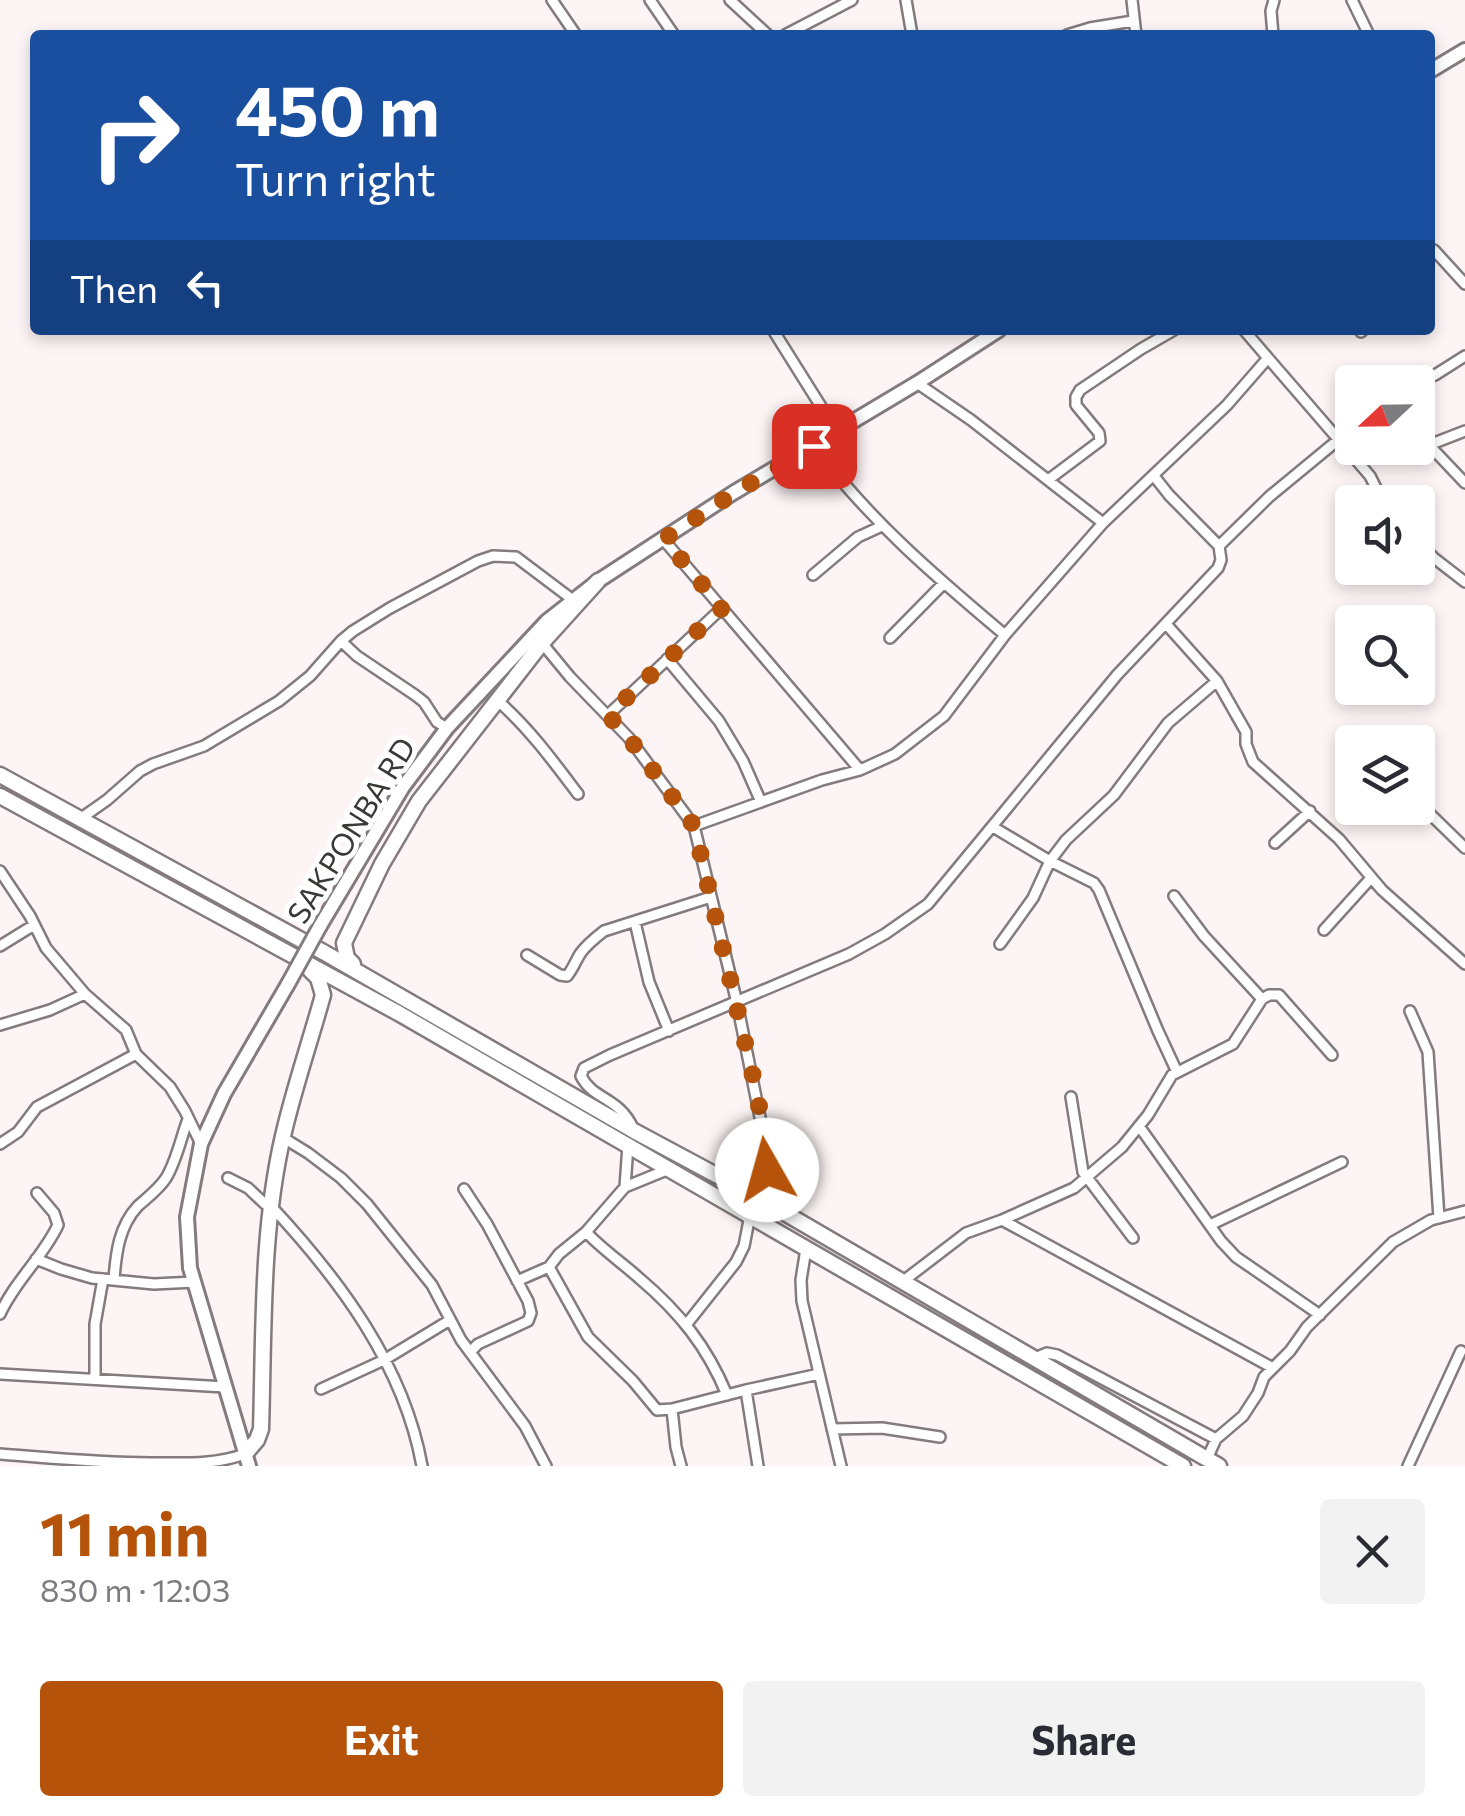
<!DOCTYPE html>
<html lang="en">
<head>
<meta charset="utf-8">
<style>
  body { margin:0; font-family:Commissioner,sans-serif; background:#f2f2f3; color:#2b2b33; height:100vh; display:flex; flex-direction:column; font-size:38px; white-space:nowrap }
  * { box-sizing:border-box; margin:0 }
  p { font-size:32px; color:#7c7c81 }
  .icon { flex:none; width:55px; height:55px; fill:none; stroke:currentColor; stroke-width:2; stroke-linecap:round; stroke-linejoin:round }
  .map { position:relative; height:1466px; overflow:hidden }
  .panel { display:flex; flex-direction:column; background:#fff; flex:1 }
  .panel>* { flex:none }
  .hud { position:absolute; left:30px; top:30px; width:1405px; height:305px; border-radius:10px; box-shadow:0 5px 15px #0003; background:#1a4fa0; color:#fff; overflow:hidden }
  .needle { width:65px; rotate:248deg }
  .tools { position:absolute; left:1335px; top:365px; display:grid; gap:20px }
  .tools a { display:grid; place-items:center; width:100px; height:100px; border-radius:10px; background:#fff; box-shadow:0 5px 15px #0003; font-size:50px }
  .pin { position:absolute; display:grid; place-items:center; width:85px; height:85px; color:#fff; margin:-42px; border-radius:20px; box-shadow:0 5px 15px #0006 }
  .me { position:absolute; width:110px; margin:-55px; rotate:353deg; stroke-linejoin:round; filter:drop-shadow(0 0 8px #0008) }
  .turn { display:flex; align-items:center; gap:35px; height:210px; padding:0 40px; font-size:45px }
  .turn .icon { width:130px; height:130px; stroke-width:2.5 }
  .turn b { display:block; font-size:70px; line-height:85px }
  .then { display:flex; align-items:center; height:95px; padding:0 40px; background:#0003; gap:20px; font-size:38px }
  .round { display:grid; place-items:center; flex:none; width:105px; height:105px; border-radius:10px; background:#f2f2f3 }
  .overview { display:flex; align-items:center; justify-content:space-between; height:170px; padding:0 40px }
  h1 { font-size:60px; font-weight:700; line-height:75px; color:#b45309 }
  .cta { display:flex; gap:20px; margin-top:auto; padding:20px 40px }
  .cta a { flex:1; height:115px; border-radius:10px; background:#b45309; color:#fff; font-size:40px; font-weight:700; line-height:115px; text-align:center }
  .cta a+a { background:#f2f2f3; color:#2b2b33 }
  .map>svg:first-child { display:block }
</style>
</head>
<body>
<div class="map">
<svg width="1465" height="1466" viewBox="0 0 1465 1466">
  <rect width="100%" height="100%" fill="#fdf4f5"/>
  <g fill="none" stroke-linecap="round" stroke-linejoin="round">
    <defs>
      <path id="minor" d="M 552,0 L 576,35
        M 650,0 L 674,35
        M 730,0 L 768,35
        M 906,0 L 912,35
        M 1132,0 L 1136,35
        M 1352,0 L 1369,35
        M 785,35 L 852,0
        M 1067,35 L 1090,28 L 1133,21
        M 1273,35 L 1271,11 L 1274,0
        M 1434,250 L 1465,284
        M 773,330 L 837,432
        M 1361,332 L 1363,330
        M 1268,358 L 1370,476 L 1383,502
        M 1417,382 L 1435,375 L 1465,356
        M 917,383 L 971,420 L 1103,523
        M 1418,425 L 1429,445 L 1465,483
        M 1341,444 L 1352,425
        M 1429,445 L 1465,431
        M 814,446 C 868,519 936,577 1005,635
        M 1048,480 L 1100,441 L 1099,433 L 1076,405 L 1076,397 L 1080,390 L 1141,349 L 1174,330
        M 663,539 L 860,770
        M 1418,542 L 1434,558 L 1465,582
        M 1219,546 L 1270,496 L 1338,440
        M 813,575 L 858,537 L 882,526
        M 1166,624 L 1217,681 L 1246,732 L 1246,744 L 1253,762 L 1339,839 L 1382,890 L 1465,964
        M 890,638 L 944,583
        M 341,641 L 357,656 L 415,695 L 424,702 L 437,722 L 447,728
        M 542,643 L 570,677 L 629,738 L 694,826 L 737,1003 L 768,1157 L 767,1169 L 759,1198
        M 667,659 L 719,721 L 743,761 L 761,802
        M 498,701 C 529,728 553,761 578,794
        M 608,715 L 722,608
        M 1428,812 L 1465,848
        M 80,819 L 107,800 L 140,771 L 153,764 L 204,746 L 279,701 L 310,676 L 341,641 L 353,631 L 390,608 L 478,561 L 493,556 L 516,557 L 573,600
        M 694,826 L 822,780 L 860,770 L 895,754 L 944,716 L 1005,635 L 1103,523 L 1227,405 L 1268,358 L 1244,330
        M 993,827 L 1050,861 L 1094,883 L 1099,890 L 1158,1031 L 1177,1072
        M 1275,843 L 1310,811
        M 0,871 L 30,916 L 46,948 L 85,994 L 126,1030 L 136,1054 L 170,1087 L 185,1111 L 201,1144
        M 635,922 L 649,982 L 669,1031
        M 1324,930 L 1371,878
        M 1000,944 L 1033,898 L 1050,861 L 1066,840 L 1114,795 L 1168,723 L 1217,681
        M 0,946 L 34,925
        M 527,955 L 560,975 L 567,976 C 573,969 575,962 580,954 C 586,945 595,938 604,931 L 711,897
        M 1262,999 L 1269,995 L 1279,995 L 1332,1055
        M 1410,1011 L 1428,1052 L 1439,1218
        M 0,1025 L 50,1010 L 85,994
        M 1071,1097 L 1083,1172 L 1133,1238
        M 1139,1126 L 1221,1241 L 1236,1257 L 1320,1315
        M 633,1128 C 619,1097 593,1100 581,1076 L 584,1068 L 610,1055 L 849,954 L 885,934 L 928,904 L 1117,675 L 1218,568 L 1221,560 L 1219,546 L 1169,495 L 1154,476
        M 282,1137 L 308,1153 L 341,1178 L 367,1204 L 432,1285 L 461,1340 L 525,1426 L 546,1466
        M 0,1144 L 18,1132 L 37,1107 L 136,1054
        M 669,1169 L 625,1187 L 586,1232 L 559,1254 L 549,1267 L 588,1337 L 633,1381 L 657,1410 L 672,1409 L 746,1390 L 758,1466
        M 228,1178 L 248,1188 L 265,1204 L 271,1206 C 339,1279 404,1365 422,1466
        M 625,1187 L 628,1145
        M 464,1189 L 487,1224 L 528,1301 L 531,1313 L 528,1321 L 478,1344 L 470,1352
        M 1002,1220 L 1273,1368
        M 1210,1225 L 1342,1162
        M 586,1232 C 602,1249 621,1262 639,1278 C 679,1312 707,1346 727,1395
        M 806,1249 L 801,1280 L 802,1301 L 841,1466
        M 36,1259 L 61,1269 L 92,1278 L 154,1284 L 195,1282
        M 114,1279 C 116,1253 119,1226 138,1206 C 148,1197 159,1189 166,1178 C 176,1162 181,1138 188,1119
        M 517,1281 L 549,1267
        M 902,1282 L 966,1233 L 1002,1220 L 1074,1188 L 1122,1147 L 1148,1115 L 1172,1075 L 1233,1044 L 1262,999 L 1204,936 L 1174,896
        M 0,1314 C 15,1281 43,1257 58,1225 L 54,1213 L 37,1193
        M 686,1325 L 736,1262 L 744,1246 L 750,1215
        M 1035,1358 L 1047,1353 L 1057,1355 L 1216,1439
        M 0,1374 L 225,1387
        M 95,1379 L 95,1324 L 103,1279
        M 321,1389 L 384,1360 L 450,1320
        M 746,1390 L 819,1374
        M 672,1409 L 676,1447 L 681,1466
        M 832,1429 L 882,1428 L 940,1437
        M 0,1454 C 51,1458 100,1463 151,1463 C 184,1463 214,1465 245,1454
        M 1207,1459 L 1216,1439 L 1243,1416 L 1258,1393 L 1264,1377 L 1290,1351 L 1307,1327 L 1393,1242 L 1431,1220 L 1465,1211
        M 1408,1466 L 1461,1351"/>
      <path id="secondary" d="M 1430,71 L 1465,50
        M 320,926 L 403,787 L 447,728 L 547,621 L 598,581 L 733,493 L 917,383 L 999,330
        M 249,1466 L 190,1268 L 187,1217 L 201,1144 L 224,1094 L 288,984"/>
      <path id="trunk" d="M 0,775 L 325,953 L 634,1131 L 759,1198 L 1219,1466
        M 0,796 L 400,1014 L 1183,1466
        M 353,964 L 347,958 L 344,943 L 382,864 L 419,801 L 542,643 L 598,581
        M 245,1454 L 257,1440 L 261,1429 C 264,1332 261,1231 283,1136 C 294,1088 310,1042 323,995 L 318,978 L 310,970"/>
    </defs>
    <!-- minor casing -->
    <use href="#minor" stroke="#837b7d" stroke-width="14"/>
    <!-- secondary casing -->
    <use href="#secondary" stroke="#837b7d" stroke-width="18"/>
    <!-- trunk casing -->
    <use href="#trunk" stroke="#837b7d" stroke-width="19"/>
    <!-- minor -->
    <use href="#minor" stroke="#fff" stroke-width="9"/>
    <!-- secondary -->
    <use href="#secondary" stroke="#fff" stroke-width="12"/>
    <!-- trunk -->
    <use href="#trunk" stroke="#fff" stroke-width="14"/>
    <defs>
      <path id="secondary-bridge" d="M 288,984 L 320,926"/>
    </defs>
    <!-- secondary-bridge casing -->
    <use href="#secondary-bridge" stroke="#837b7d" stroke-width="18" stroke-linecap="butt"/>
    <!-- secondary-bridge -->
    <use href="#secondary-bridge" stroke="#fff" stroke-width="12"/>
  </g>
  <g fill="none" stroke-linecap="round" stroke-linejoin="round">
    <!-- route -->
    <path stroke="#b45309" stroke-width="18" stroke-dasharray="0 32.4" d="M 767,1170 L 768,1157 L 756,1089 L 694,826 L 629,738 L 608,715 L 722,608 L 664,539 L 734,493 L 814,446"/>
  </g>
  <g text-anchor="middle" stroke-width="10" stroke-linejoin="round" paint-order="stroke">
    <!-- street labels -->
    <g font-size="30" fill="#3a3737" stroke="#fff">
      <text transform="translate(352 831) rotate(-58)" y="10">SAKPONBA RD</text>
    </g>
  </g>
</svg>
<div class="tools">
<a><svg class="needle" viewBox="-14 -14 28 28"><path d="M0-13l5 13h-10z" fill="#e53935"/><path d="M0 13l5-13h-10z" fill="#7c7c81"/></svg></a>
<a><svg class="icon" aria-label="sound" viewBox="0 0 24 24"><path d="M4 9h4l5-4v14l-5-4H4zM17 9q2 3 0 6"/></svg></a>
<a><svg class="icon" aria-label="search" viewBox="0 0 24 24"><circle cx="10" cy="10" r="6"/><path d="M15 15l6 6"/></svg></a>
<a><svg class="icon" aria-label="layers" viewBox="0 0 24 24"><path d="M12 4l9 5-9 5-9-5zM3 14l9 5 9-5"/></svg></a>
</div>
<div class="pin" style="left:814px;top:446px;background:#d93025"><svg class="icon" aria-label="arrive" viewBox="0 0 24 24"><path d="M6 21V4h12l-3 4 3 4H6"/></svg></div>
<svg class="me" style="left:767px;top:1170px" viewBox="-20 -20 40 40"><circle r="19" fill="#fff"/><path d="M0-13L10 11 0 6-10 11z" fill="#b45309"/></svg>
<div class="hud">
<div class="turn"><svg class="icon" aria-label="right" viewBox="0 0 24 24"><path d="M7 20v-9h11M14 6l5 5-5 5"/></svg><div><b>450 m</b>Turn right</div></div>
<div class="then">Then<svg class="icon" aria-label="left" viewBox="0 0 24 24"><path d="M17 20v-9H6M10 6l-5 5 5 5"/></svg></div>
</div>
</div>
<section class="panel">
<div class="overview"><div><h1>11 min</h1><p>830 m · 12:03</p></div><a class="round"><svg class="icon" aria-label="close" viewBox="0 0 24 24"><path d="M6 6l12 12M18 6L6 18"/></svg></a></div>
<div class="cta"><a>Exit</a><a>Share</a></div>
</section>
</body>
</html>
